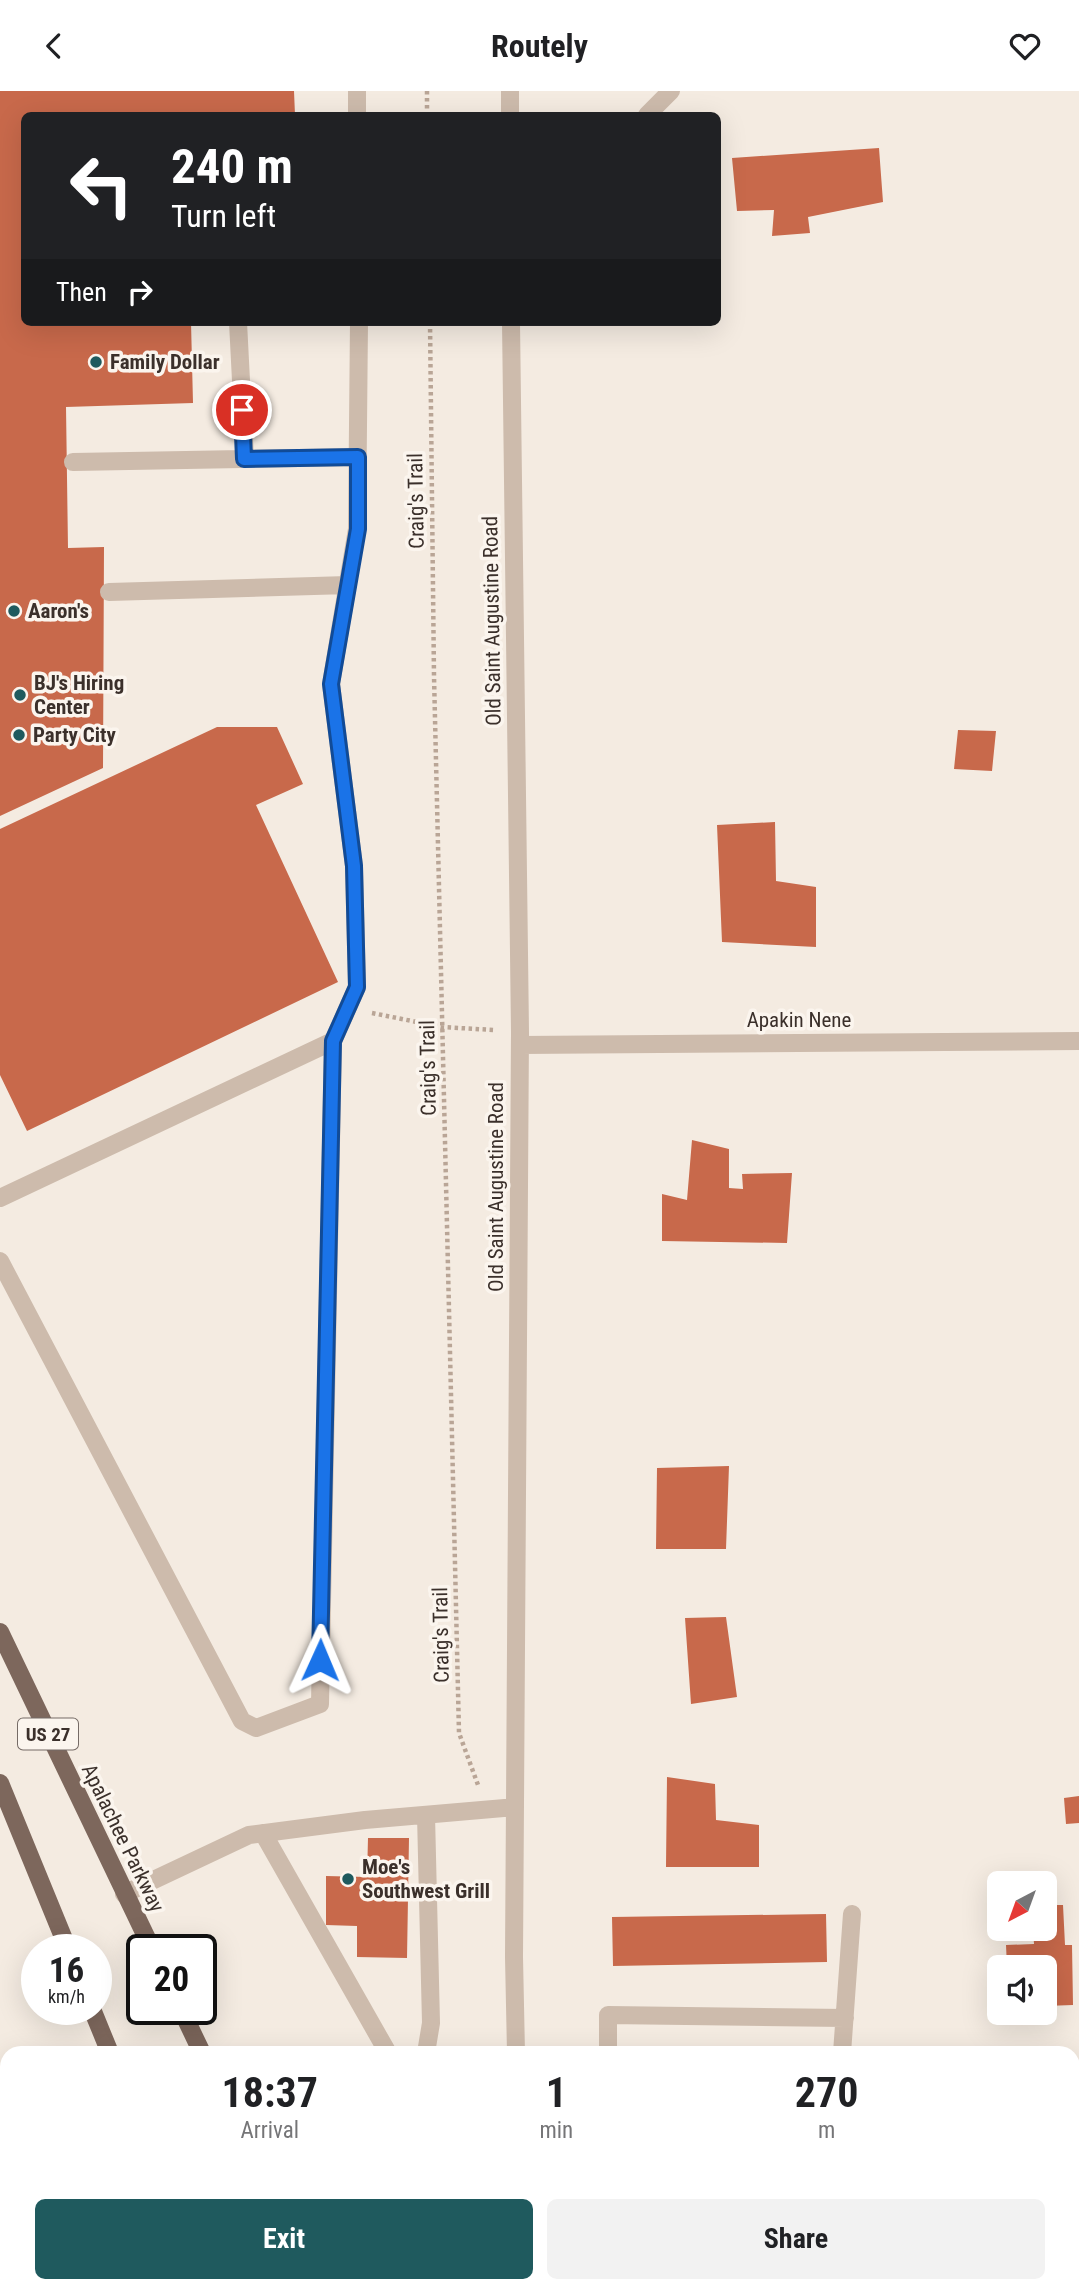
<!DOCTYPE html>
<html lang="en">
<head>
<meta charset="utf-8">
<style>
  body { margin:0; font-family:"Roboto Condensed",sans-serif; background:#f2f2f2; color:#202124; height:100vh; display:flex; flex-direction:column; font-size:26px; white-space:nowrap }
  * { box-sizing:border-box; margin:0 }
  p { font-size:23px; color:#757577 }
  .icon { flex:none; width:38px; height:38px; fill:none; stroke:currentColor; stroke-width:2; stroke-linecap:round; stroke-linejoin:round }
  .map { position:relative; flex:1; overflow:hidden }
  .sheet { position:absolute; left:0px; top:1955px; width:1080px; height:247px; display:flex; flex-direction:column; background:#fff; border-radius:21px 21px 0 0; box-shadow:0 7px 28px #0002 }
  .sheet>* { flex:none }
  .guide { position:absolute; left:21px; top:21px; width:700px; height:214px; border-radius:10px; box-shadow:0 7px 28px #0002; background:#202124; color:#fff; overflow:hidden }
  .needle { width:46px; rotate:221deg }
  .tools { position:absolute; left:987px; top:1780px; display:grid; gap:14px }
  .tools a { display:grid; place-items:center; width:70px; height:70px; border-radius:10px; background:#fff; box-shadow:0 7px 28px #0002; font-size:35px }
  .speed { position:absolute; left:21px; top:1843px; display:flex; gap:14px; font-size:35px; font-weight:700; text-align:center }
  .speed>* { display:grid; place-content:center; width:91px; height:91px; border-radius:50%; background:#fff; box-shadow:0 7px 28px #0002; line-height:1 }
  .speed small { font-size:18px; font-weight:400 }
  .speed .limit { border:4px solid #111; border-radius:10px; background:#fff; color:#111 }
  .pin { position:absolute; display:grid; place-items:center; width:60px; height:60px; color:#fff; margin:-30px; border:4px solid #fff; border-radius:50%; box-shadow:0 2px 7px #0007 }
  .me { position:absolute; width:77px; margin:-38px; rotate:1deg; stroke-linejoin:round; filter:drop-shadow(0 0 5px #0008) }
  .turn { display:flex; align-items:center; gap:24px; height:147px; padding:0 35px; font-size:32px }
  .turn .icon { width:91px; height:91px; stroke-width:2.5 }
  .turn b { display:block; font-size:49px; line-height:60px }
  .then { display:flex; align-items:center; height:66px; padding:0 35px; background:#0003; gap:14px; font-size:26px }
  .eta { display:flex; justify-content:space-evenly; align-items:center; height:119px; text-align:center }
  .eta b { font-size:42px; font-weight:700; line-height:49px }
  .button { display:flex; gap:14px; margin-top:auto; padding:14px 35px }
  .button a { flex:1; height:80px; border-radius:10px; background:#1f5a5e; color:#fff; font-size:28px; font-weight:700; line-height:80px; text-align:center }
  .button a+a { background:#f2f2f2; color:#202124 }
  header { display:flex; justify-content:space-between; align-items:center; height:91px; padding:0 35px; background:#fff; font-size:32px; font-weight:700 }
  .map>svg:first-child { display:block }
</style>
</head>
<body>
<header><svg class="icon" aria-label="back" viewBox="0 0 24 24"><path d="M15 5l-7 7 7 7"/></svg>Routely<svg class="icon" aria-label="heart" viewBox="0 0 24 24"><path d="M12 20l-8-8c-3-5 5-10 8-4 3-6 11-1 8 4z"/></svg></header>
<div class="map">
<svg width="1079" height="2201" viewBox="0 0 1079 2201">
  <rect width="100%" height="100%" fill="#f4ebe1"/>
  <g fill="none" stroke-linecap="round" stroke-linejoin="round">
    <!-- stream -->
    <path stroke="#7fb0b2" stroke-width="10" d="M 259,2194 L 263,2201"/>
  </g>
  <!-- building -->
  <path fill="#c8694b" d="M 0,0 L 294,0 L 295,24 L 24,24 L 24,231 L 191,231 L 193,312 L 66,316 L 68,457 L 104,456 L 103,677 L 0,725 Z
    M 879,57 L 883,111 L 808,126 L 810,142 L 772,145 L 774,119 L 737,120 L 732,67 Z
    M 217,636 L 277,636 L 303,693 L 256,714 L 338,891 L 27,1040 L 0,984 L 0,738 Z
    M 958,639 L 996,640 L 992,680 L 954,678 Z
    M 775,731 L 776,790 L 816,796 L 816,856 L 722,851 L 717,734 Z
    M 692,1049 L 729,1058 L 729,1097 L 743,1098 L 742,1083 L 792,1082 L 787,1152 L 662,1150 L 662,1103 L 687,1109 Z
    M 729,1375 L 726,1458 L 656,1458 L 657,1377 Z
    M 726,1526 L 737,1606 L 691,1613 L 685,1527 Z
    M 667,1686 L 715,1693 L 716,1729 L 759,1734 L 759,1776 L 666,1776 Z
    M 1079,1705 L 1079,1732 L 1066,1733 L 1064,1707 Z
    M 368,1747 L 409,1747 L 407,1867 L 357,1866 L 357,1835 L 326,1834 L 326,1785 L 367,1786 Z
    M 1045,1814 L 1063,1814 L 1065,1854 L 1072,1854 L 1073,1914 L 1045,1915 L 1045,1876 L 1007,1876 L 1006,1854 L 1034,1853 L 1033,1838 L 1045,1838 Z
    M 826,1823 L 827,1871 L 613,1875 L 612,1826 Z
    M 676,2194 L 707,2194 L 697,2201 L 681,2201 Z
    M 849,2194 L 916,2194 L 920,2201 L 840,2201 Z"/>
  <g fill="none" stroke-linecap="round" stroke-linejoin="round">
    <!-- path -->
    <path stroke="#b9a596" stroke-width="4.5" stroke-dasharray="3.5 3.5" stroke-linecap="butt" d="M 427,0 L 427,24
      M 430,231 L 434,585 L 459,1642 L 478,1694
      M 372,922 L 442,936 L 494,939"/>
    <!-- minor -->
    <path stroke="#cdbbac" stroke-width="18" d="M 357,0 L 357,24
      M 510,0 L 510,24
      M 647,24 L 671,0
      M 238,231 L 245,368
      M 511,231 L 520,941 L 514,1866 L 516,1962
      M 73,371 L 358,366
      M 109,501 L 348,494
      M 520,954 L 1079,950
      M 0,1107 L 333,950
      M 0,1170 L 242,1630 L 256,1637 L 320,1613 L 333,950 L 357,896 L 354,775 L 331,593 L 357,438 L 359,231
      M 263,1742 L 388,1962
      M 124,1803 L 249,1744 L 365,1729 L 515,1716
      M 426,1962 L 431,1932 L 426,1724
      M 608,1962 L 608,1924 L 845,1927
      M 842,1962 L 852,1823
      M 560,2194 L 564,2201
      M 1068,2194 L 1073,2201
      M 761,2201 L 770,2194"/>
    <!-- major -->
    <path stroke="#7d675c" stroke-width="18" d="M 0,1541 L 152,1858
      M 0,1692 L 68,1858
      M 92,1918 L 110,1962
      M 181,1918 L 202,1962
      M 202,2194 L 205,2201
      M 220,2194 L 224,2201
      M 312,2194 L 315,2201"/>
  </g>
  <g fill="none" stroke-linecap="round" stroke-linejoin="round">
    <defs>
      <path id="route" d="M 242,319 L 244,368 L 358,366 L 358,438 L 331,593 L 354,775 L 357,896 L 333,950 L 320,1569"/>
    </defs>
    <!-- route casing -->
    <use href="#route" stroke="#114b97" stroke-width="18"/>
    <!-- route -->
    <use href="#route" stroke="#1a73e8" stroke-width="12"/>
  </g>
  <!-- markers -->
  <g fill="#1f5a5e" stroke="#fbf5ee" stroke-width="2.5">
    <circle cx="96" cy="271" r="7"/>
    <circle cx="14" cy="520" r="7"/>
    <circle cx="20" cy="604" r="7"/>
    <circle cx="19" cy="644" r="7"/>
    <circle cx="348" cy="1788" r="7"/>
  </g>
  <g text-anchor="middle" stroke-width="7" stroke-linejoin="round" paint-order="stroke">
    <!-- shield labels -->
    <rect fill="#fbf5ee" stroke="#756b66" stroke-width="2" x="18" y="1627.5" width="60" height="31" rx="5"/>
    <g font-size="19" font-weight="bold" fill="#3b302b">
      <text x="48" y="1650">US 27</text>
    </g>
    <!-- poi labels -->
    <g font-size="21" font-weight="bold" fill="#3b302b" stroke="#fbf5ee" text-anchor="start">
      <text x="110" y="278">Family Dollar</text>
      <text x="28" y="527">Aaron's</text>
      <text x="34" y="599">BJ's Hiring<tspan x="34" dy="24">Center</tspan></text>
      <text x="33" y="651">Party City</text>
      <text x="362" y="1783">Moe's<tspan x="362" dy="24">Southwest Grill</tspan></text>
    </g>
    <!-- street labels -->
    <g font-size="21" fill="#3b302b" stroke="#fbf5ee">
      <text transform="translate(416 410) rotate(-91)" y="7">Craig's Trail</text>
      <text transform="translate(492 530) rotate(-91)" y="7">Old Saint Augustine Road</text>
      <text x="799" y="936">Apakin Nene</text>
      <text transform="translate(428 977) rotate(-91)" y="7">Craig's Trail</text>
      <text transform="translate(496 1096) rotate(-90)" y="7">Old Saint Augustine Road</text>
      <text transform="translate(441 1544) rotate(-91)" y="7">Craig's Trail</text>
      <text transform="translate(123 1747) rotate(64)" y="7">Apalachee Parkway</text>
    </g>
  </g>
</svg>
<div class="tools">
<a><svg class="needle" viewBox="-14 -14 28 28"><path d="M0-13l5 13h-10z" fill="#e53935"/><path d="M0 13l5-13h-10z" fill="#757577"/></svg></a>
<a><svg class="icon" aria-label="sound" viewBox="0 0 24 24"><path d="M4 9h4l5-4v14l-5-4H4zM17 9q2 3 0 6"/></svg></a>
</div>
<div class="speed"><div>16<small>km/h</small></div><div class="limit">20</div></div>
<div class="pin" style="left:242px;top:319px;background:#d93025"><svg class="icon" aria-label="arrive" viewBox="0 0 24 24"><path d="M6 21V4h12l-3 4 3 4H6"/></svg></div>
<svg class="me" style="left:320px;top:1569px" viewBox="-20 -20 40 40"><path d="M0-17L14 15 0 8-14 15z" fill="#1a73e8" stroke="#fff" stroke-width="4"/></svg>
<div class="guide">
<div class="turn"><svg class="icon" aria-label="left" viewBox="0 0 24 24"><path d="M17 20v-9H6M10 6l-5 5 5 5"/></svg><div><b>240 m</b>Turn left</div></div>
<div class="then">Then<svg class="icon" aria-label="right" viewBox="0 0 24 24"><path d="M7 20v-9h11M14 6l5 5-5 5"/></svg></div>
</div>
<section class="sheet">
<div class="eta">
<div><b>18:37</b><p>Arrival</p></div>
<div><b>1</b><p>min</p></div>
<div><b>270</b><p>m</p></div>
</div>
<div class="button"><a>Exit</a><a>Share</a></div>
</section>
</div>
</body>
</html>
